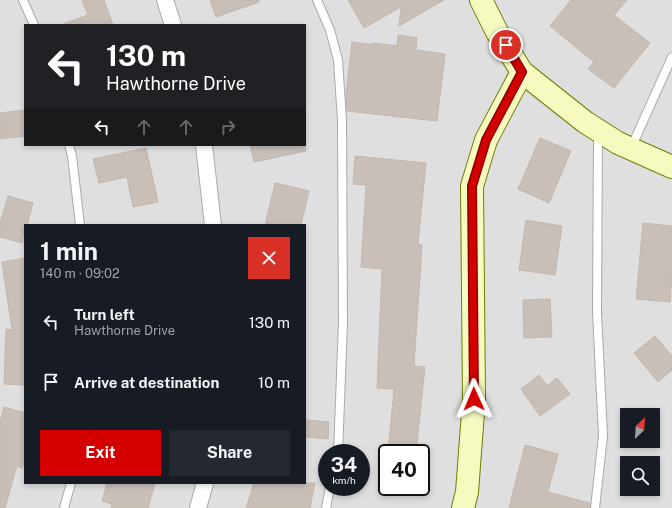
<!DOCTYPE html>
<html lang="en">
<head>
<meta charset="utf-8">
<style>
  body { margin:0; font-family:"Public Sans",sans-serif; background:#242831; color:#f1f3f6; height:100vh; display:flex; flex-direction:column; font-size:15px; white-space:nowrap }
  * { box-sizing:border-box; margin:0 }
  p { font-size:13px; color:#9ea1a6 }
  .icon { flex:none; width:22px; height:22px; fill:none; stroke:currentColor; stroke-width:2; stroke-linecap:round; stroke-linejoin:round }
  .map { position:relative; flex:1; overflow:hidden }
  .sheet { position:absolute; left:24px; top:224px; width:282px; height:260px; display:flex; flex-direction:column; background:#171b24; border-radius:0px; box-shadow:0 2px 6px #0003 }
  .sheet>* { flex:none }
  .top-card { position:absolute; left:24px; top:24px; width:282px; height:122px; border-radius:0px; box-shadow:0 2px 6px #0003; background:#202124; color:#fff; overflow:hidden }
  .needle { width:26px; rotate:25deg }
  .tools { position:absolute; left:620px; top:408px; display:grid; gap:8px }
  .tools a { display:grid; place-items:center; width:40px; height:40px; border-radius:0px; background:#171b24; box-shadow:0 2px 6px #0003; font-size:20px }
  .speed { position:absolute; left:318px; top:444px; display:flex; gap:8px; font-size:20px; font-weight:700; text-align:center }
  .speed>* { display:grid; place-content:center; width:52px; height:52px; border-radius:50%; background:#171b24; box-shadow:0 2px 6px #0003; line-height:1 }
  .speed small { font-size:10px; font-weight:400 }
  .speed .limit { border:2px solid #111; border-radius:6px; background:#fff; color:#111 }
  .pin { position:absolute; display:grid; place-items:center; width:34px; height:34px; color:#fff; margin:-17px; border:2px solid #fff; border-radius:50%; box-shadow:0 1px 4px #0007 }
  .me { position:absolute; width:44px; margin:-22px; rotate:359deg; stroke-linejoin:round; filter:drop-shadow(0 0 3px #0008) }
  .turn { display:flex; align-items:center; gap:14px; height:84px; padding:0 16px; font-size:18px }
  .turn .icon { width:52px; height:52px; stroke-width:2.5 }
  .turn b { display:block; font-size:28px; line-height:34px }
  .lanes { display:flex; align-items:center; height:38px; padding:0 16px; background:#0003; justify-content:center; gap:20px; direction:ltr }
  .lanes .off { opacity:.35 }
  .round { display:grid; place-items:center; flex:none; width:42px; height:42px; border-radius:0px; background:#242831 }
  .overview { display:flex; align-items:center; justify-content:space-between; height:68px; padding:0 16px }
  h1 { font-size:24px; font-weight:700; line-height:30px }
  .button { display:flex; gap:8px; margin-top:auto; padding:8px 16px }
  .button a { flex:1; height:46px; border-radius:0px; background:#d40000; color:#fff; font-size:16px; font-weight:700; line-height:46px; text-align:center }
  .button a+a { background:#242831; color:#f1f3f6 }
  ul { padding:0; list-style:none }
  li { display:flex; align-items:center; gap:12px; height:60px; padding:0 16px }
  li div { flex:1 }
  li b { display:block; font-size:15px }
  li em { font-style:normal }
  .map>svg:first-child { display:block }
</style>
</head>
<body>
<div class="map">
<svg width="672" height="508" viewBox="0 0 672 508">
  <rect width="100%" height="100%" fill="#f2efe9"/>
  <!-- residential -->
  <path fill="#e0dfdf" fill-rule="evenodd" d="M 0,0 L 672,0 L 672,508 L 0,508 ZM 25,25 L 305,25 L 305,145 L 25,145 ZM 25,225 L 305,225 L 305,483 L 25,483 ZM 627,415 L 653,415 L 653,441 L 627,441 ZM 327,453 L 361,453 L 361,487 L 327,487 ZM 387,453 L 421,453 L 421,487 L 387,487 ZM 627,463 L 653,463 L 653,489 L 627,489 Z"/>
  <!-- building -->
  <path fill="#c7bfb8" stroke="#c4b6ab" d="M 82,0 L 104,0 L 113,25 L 65,25 L 65,23 L 88,15 Z
    M 210,0 L 259,0 L 259,2 L 216,17 Z
    M 348,0 L 444,0 L 399,26 L 401,7 L 364,28 Z
    M 571,0 L 627,0 L 614,15 L 650,43 L 614,88 L 588,69 L 594,62 L 550,26 Z
    M 398,35 L 417,38 L 416,50 L 445,54 L 437,121 L 347,111 L 346,94 L 352,42 L 374,45 L 373,43 L 397,46 Z
    M 25,110 L 25,136 L 0,139 L 0,113 Z
    M 540,138 L 571,151 L 549,203 L 518,189 Z
    M 250,145 L 305,145 L 306,151 L 254,162 Z
    M 146,148 L 158,202 L 133,207 L 127,177 L 99,183 L 93,159 Z
    M 355,156 L 426,163 L 418,244 L 422,245 L 414,366 L 425,367 L 416,453 L 388,453 L 394,389 L 377,388 L 382,269 L 361,267 L 366,185 L 353,184 Z
    M 275,183 L 309,191 L 301,225 L 265,225 Z
    M 8,196 L 33,203 L 27,225 L 25,225 L 22,243 L 0,237 L 0,223 Z
    M 526,220 L 562,226 L 555,275 L 519,270 Z
    M 643,223 L 672,226 L 672,276 L 670,302 L 636,299 Z
    M 25,258 L 25,385 L 4,384 L 6,329 L 12,330 L 2,262 Z
    M 550,299 L 552,337 L 524,338 L 523,300 Z
    M 655,336 L 672,356 L 672,370 L 658,382 L 634,353 Z
    M 539,375 L 547,386 L 557,378 L 570,394 L 540,416 L 521,389 Z
    M 4,407 L 25,413 L 25,456 L 22,468 L 17,466 L 5,508 L 0,508 L 0,422 Z
    M 307,420 L 329,422 L 328,439 L 305,437 Z
    M 525,445 L 558,454 L 548,492 L 590,503 L 590,508 L 509,508 Z
    M 107,483 L 155,483 L 148,508 L 111,508 L 112,504 L 102,501 Z
    M 254,483 L 315,483 L 310,508 L 246,508 Z"/>
  <g fill="none" stroke-linecap="round" stroke-linejoin="round">
    <defs>
      <path id="lane" d="M 23,0 L 34,25
        M 317,0 L 330,30 L 338,60 L 342,121 L 343,323 L 338,453
        M 69,145 L 72,156 L 80,225
        M 631,148 L 672,57
        M 64,508 L 71,483
        M 326,508 L 330,487
        M 595,508 L 603,436 L 597,312 L 598,133"/>
      <path id="street" d="M 165,0 L 173,25
        M 204,145 L 213,225
        M 198,508 L 205,483"/>
      <path id="secondary" d="M 481,0 L 497,32 L 522,72 L 585,122 L 618,143 L 672,167
        M 463,508 L 467,492 L 474,399 L 472,186 L 486,140 L 522,72"/>
    </defs>
    <!-- lane casing -->
    <use href="#lane" stroke="#a9a9a9" stroke-width="10"/>
    <!-- street casing -->
    <use href="#street" stroke="#a9a9a9" stroke-width="18"/>
    <!-- secondary casing -->
    <use href="#secondary" stroke="#707d05" stroke-width="24"/>
    <!-- lane -->
    <use href="#lane" stroke="#fff" stroke-width="8"/>
    <!-- street -->
    <use href="#street" stroke="#fff" stroke-width="16"/>
    <!-- secondary -->
    <use href="#secondary" stroke="#f7fabf" stroke-width="22"/>
  </g>
  <g fill="none" stroke-linecap="round" stroke-linejoin="round">
    <defs>
      <path id="route" d="M 474,399 L 472,186 L 486,140 L 522,72 L 506,45"/>
    </defs>
    <!-- route casing -->
    <use href="#route" stroke="#8a0000" stroke-width="10"/>
    <!-- route -->
    <use href="#route" stroke="#d40000" stroke-width="7"/>
  </g>
</svg>
<div class="tools">
<a><svg class="needle" viewBox="-14 -14 28 28"><path d="M0-13l5 13h-10z" fill="#e53935"/><path d="M0 13l5-13h-10z" fill="#9ea1a6"/></svg></a>
<a><svg class="icon" aria-label="search" viewBox="0 0 24 24"><circle cx="10" cy="10" r="6"/><path d="M15 15l6 6"/></svg></a>
</div>
<div class="speed"><div>34<small>km/h</small></div><div class="limit">40</div></div>
<div class="pin" style="left:506px;top:45px;background:#d93025"><svg class="icon" aria-label="arrive" viewBox="0 0 24 24"><path d="M6 21V4h12l-3 4 3 4H6"/></svg></div>
<svg class="me" style="left:474px;top:399px" viewBox="-20 -20 40 40"><path d="M0-17L14 15 0 8-14 15z" fill="#d40000" stroke="#fff" stroke-width="4"/></svg>
<div class="top-card">
<div class="turn"><svg class="icon" aria-label="left" viewBox="0 0 24 24"><path d="M17 20v-9H6M10 6l-5 5 5 5"/></svg><div><b>130 m</b>Hawthorne Drive</div></div>
<div class="lanes"><svg class="icon" aria-label="left" viewBox="0 0 24 24"><path d="M17 20v-9H6M10 6l-5 5 5 5"/></svg><svg class="icon off" aria-label="ahead" viewBox="0 0 24 24"><path d="M12 20V5M6 11l6-6 6 6"/></svg><svg class="icon off" aria-label="ahead" viewBox="0 0 24 24"><path d="M12 20V5M6 11l6-6 6 6"/></svg><svg class="icon off" aria-label="right" viewBox="0 0 24 24"><path d="M7 20v-9h11M14 6l5 5-5 5"/></svg></div>
</div>
<section class="sheet">
<div class="overview"><div><h1>1 min</h1><p>140 m · 09:02</p></div><a class="round" style="background:#d93025;color:#fff"><svg class="icon" aria-label="close" viewBox="0 0 24 24"><path d="M6 6l12 12M18 6L6 18"/></svg></a></div>
<ul>
<li><svg class="icon" aria-label="left" viewBox="0 0 24 24"><path d="M17 20v-9H6M10 6l-5 5 5 5"/></svg><div><b>Turn left</b><p>Hawthorne Drive</p></div><em>130 m</em></li>
<li><svg class="icon" aria-label="arrive" viewBox="0 0 24 24"><path d="M6 21V4h12l-3 4 3 4H6"/></svg><div><b>Arrive at destination</b></div><em>10 m</em></li>
</ul>
<div class="button"><a>Exit</a><a>Share</a></div>
</section>
</div>
</body>
</html>
